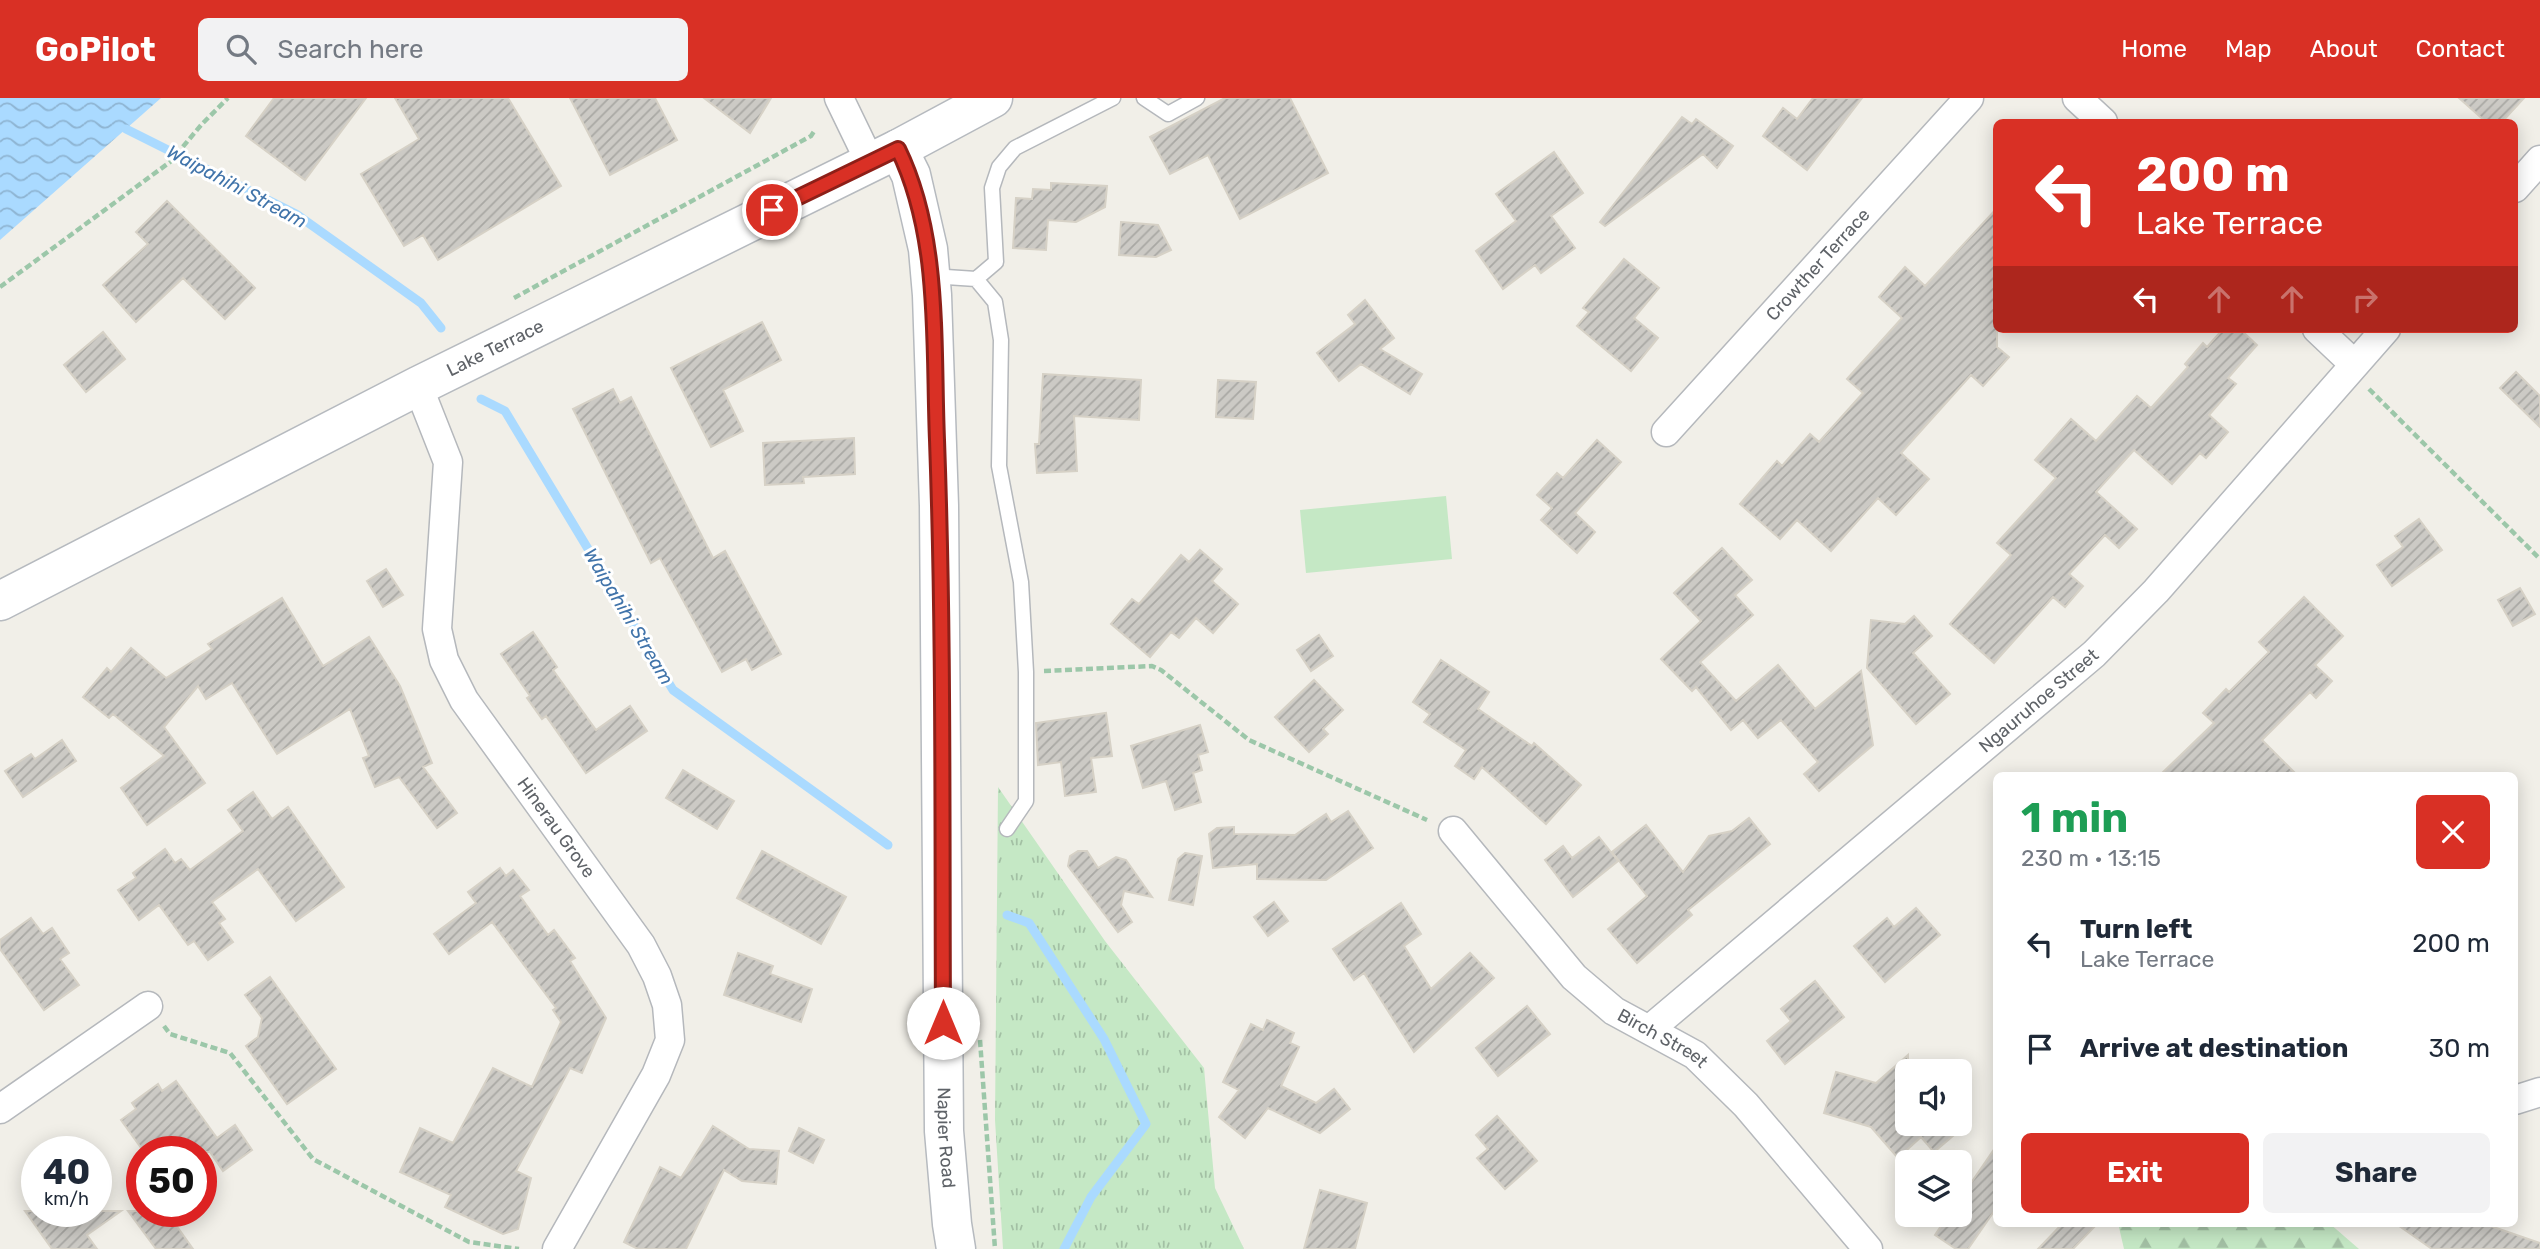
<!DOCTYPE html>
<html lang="en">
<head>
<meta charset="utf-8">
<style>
  body { margin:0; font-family:Rubik,sans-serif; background:#f2f2f3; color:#1f2937; height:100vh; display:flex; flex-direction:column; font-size:26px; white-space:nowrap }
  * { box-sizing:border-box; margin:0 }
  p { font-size:23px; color:#747a83 }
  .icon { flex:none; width:38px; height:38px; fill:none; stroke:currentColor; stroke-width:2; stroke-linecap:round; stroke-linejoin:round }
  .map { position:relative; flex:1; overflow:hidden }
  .panel { position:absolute; left:1993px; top:674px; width:525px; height:455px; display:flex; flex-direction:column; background:#fff; border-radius:10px; box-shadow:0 4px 18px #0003 }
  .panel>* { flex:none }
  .hud { position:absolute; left:1993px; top:21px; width:525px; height:214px; border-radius:10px; box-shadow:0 4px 18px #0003; background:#d93025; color:#fff; overflow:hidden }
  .buttons { position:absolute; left:1895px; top:961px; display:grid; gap:14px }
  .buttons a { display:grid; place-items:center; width:77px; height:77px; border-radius:10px; background:#fff; box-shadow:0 4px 18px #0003; font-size:35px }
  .speed { position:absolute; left:21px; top:1038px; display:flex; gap:14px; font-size:35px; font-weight:700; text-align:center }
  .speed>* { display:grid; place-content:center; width:91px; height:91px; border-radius:50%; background:#fff; box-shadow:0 4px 18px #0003; line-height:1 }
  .speed small { font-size:18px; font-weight:400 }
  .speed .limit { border:10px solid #d22; background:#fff; color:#111 }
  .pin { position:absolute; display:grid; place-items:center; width:60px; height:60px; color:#fff; margin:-30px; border:4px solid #fff; border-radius:50%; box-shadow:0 2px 7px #0007 }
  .me { position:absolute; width:77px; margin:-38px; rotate:0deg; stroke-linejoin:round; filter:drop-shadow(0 0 5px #0008) }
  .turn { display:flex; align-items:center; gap:24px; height:147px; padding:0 28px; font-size:32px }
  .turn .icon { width:91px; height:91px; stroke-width:2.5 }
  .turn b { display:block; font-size:49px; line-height:60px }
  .lanes { display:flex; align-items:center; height:66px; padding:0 28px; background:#0003; justify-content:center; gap:35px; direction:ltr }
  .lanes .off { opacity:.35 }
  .round { display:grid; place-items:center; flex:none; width:74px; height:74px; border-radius:10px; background:#f2f2f3 }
  .head { display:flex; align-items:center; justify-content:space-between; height:119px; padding:0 28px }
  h1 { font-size:42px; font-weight:700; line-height:52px; color:#1e9e55 }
  .primary-button { display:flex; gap:14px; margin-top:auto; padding:14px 28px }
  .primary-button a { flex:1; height:80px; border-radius:10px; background:#d93025; color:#fff; font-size:28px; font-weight:700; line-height:80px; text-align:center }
  .primary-button a+a { background:#f2f2f3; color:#1f2937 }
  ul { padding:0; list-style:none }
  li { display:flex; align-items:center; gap:21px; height:105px; padding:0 28px }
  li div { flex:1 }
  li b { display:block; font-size:26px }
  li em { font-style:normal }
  header { display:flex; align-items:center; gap:42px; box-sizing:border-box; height:98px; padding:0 35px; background:#d93025; color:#fff }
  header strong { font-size:33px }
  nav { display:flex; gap:38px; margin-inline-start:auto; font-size:24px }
  .search { width:490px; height:63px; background:#f2f2f3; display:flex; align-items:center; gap:18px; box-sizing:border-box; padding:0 24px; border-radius:10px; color:#747a83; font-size:26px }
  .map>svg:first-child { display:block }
</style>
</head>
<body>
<header>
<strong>GoPilot</strong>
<div class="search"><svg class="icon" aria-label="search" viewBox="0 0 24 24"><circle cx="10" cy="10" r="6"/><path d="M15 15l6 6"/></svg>Search here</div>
<nav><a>Home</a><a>Map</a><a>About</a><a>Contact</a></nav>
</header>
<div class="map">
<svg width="2540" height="1151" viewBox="0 0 2540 1151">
  <defs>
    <pattern id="grass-tufts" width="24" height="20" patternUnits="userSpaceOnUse" patternTransform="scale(1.75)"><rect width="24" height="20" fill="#c5e8c5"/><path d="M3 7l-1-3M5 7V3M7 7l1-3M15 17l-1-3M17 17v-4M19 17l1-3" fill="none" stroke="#a3c0a4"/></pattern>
    <pattern id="forest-firs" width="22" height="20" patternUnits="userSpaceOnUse" patternTransform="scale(1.75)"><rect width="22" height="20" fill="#c5e8c5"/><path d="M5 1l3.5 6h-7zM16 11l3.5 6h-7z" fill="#a3c0a4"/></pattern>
    <pattern id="water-waves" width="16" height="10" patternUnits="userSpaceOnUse" patternTransform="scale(1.75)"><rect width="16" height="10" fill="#aadaff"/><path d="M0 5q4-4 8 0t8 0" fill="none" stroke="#8eb4d2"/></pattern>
    <pattern id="building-hatch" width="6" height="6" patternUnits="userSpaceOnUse" patternTransform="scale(1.75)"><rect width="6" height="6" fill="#cccac5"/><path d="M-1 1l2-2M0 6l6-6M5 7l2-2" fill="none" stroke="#a9a8a4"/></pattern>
  </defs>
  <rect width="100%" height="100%" fill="#f1efe8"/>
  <!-- grass -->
  <path fill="url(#grass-tufts)" d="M 998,689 L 1105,843 L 1204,970 L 1215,1090 L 1244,1151 L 1003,1151 L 995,1022 Z"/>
  <!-- forest -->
  <path fill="url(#forest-firs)" d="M 2118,1125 L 2329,1125 L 2359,1151 L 2124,1151 Z"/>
  <!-- pitch -->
  <path fill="#c5e8c5" d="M 1446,398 L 1452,461 L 1306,475 L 1300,412 Z"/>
  <!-- water -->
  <path fill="url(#water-waves)" d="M 0,0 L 161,0 L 0,142 Z"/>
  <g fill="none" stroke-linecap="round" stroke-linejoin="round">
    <!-- stream -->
    <path stroke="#aadaff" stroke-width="9" d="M 126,31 L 296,116 L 421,205 L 441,230
      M 481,301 L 505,313 L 673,592 L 888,747
      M 1007,817 L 1029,825 L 1104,941 L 1146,1026 L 1091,1099 L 1064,1151"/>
  </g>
  <!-- building -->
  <path fill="url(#building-hatch)" stroke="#d6d1c6" stroke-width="2" d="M 274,0 L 366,0 L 305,82 L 246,38 Z
    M 395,0 L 508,0 L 561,88 L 438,162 L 423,137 L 404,148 L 361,76 L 419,41 Z
    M 570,0 L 655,0 L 677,42 L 610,77 Z
    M 704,0 L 771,0 L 750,35 Z
    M 1225,0 L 1290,0 L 1328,75 L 1240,121 L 1208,57 L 1170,76 L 1150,39 Z
    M 1813,0 L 1862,0 L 1807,72 L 1763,38 L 1783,10 L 1797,21 Z
    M 2459,0 L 2524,0 L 2502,24 L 2486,24 Z
    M 1682,19 L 1692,26 L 1696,21 L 1733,48 L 1717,70 L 1703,56 L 1605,128 L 1600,124 Z
    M 1554,54 L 1583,95 L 1551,118 L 1575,150 L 1541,175 L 1535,167 L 1503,191 L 1476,153 L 1516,123 L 1496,96 Z
    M 1051,85 L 1107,88 L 1105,109 L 1076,124 L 1048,122 L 1046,152 L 1013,150 L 1016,100 L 1032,101 L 1033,91 L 1051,92 Z
    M 167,103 L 255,190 L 225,221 L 183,180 L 136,224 L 103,187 L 148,146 L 136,134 Z
    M 1997,110 L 1997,249 L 2009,259 L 1983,288 L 1971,277 L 1901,355 L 1929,381 L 1896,417 L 1878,400 L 1831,453 L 1797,422 L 1780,441 L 1740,406 L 1777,363 L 1782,368 L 1810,336 L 1819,344 L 1863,295 L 1847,281 L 1902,220 L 1879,199 L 1905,169 L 1925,188 Z
    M 1121,124 L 1158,127 L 1171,152 L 1156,159 L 1119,157 Z
    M 1624,161 L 1659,190 L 1634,220 L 1658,240 L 1631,273 L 1577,228 L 1589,214 L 1583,210 Z
    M 1365,202 L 1394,240 L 1380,251 L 1422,276 L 1410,296 L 1361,266 L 1339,283 L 1317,255 L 1355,226 L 1348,217 Z
    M 762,224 L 781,262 L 723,292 L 743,333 L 711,349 L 671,270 Z
    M 2223,231 L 2240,231 L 2257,247 L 2228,280 L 2236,286 L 2209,317 L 2228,334 L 2206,360 L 2200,355 L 2172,386 L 2134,352 L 2096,394 L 2137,431 L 2119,450 L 2105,437 L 2069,476 L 2083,488 L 2065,509 L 2053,499 L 1994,565 L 1950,526 L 2011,457 L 1997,445 L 2056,380 L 2035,362 L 2071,321 L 2096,343 L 2137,298 L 2151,310 L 2188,269 L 2185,266 L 2203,245 L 2207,249 Z
    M 103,234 L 125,261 L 86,294 L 64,267 Z
    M 2516,274 L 2540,298 L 2540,329 L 2500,290 Z
    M 1043,276 L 1141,282 L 1139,322 L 1074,318 L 1077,373 L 1037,375 L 1035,346 L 1039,346 Z
    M 1218,282 L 1256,284 L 1253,321 L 1216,319 Z
    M 613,291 L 620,305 L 631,299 L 713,460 L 725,453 L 781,556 L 752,572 L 746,561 L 722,574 L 660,460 L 651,465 L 573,311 Z
    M 854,340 L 855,376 L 803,379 L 804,385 L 765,387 L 763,345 Z
    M 1597,342 L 1621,364 L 1575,415 L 1595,434 L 1577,455 L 1541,422 L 1552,410 L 1537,397 L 1557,375 L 1563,380 Z
    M 2419,421 L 2442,452 L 2392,488 L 2377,467 L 2403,449 L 2395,438 Z
    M 1722,450 L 1752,482 L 1735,497 L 1753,517 L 1700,564 L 1736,603 L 1778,567 L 1815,611 L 1861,573 L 1873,647 L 1819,693 L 1804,676 L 1818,664 L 1781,622 L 1758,640 L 1743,622 L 1731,632 L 1696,589 L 1692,593 L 1661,561 L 1701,523 L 1674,495 Z
    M 1200,452 L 1222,471 L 1212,483 L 1238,506 L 1213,535 L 1196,520 L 1179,540 L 1171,534 L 1150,559 L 1111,526 L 1132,501 L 1139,506 L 1181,457 L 1189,464 Z
    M 386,471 L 403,497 L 383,509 L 367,483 Z
    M 2520,490 L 2535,516 L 2513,528 L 2498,502 Z
    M 2304,499 L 2343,538 L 2315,567 L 2332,583 L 2316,600 L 2310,594 L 2262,642 L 2297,677 L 2160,677 L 2214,625 L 2203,615 L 2226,591 L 2229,594 L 2269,554 L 2259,544 Z
    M 282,500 L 323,568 L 369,539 L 400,588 L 432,665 L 423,669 L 457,715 L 437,730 L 399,679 L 375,689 L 363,660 L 369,658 L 350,611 L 277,656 L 232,585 L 206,601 L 198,588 L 164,629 L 205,685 L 147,727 L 121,690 L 164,658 L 113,616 L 109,620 L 83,599 L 107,570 L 111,574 L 131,550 L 166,580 L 212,551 L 208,546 Z
    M 1914,518 L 1932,538 L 1913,555 L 1950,596 L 1916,626 L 1867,570 L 1871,522 L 1905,526 Z
    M 533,534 L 557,569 L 553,572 L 596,632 L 630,608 L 647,633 L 586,675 L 546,618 L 542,621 L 527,600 L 530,598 L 501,556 Z
    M 1319,537 L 1333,558 L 1311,573 L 1297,552 Z
    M 1441,562 L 1489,594 L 1478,611 L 1532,648 L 1534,645 L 1581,687 L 1546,726 L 1482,669 L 1474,681 L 1455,668 L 1466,652 L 1424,624 L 1430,616 L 1413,604 Z
    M 1314,582 L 1343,612 L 1323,631 L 1328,636 L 1309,654 L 1275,619 Z
    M 1106,615 L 1112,658 L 1091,660 L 1096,694 L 1065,698 L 1061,664 L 1038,667 L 1036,625 Z
    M 1200,627 L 1208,654 L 1198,657 L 1202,672 L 1193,675 L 1201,704 L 1175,712 L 1166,683 L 1143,690 L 1131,648 Z
    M 62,642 L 76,663 L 23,699 L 5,673 L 31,656 L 35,661 Z
    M 683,672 L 734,703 L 717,731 L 666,700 Z
    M 253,694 L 272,721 L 288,709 L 344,789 L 296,823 L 258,771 L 212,804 L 225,821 L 219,825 L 233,844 L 208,862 L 194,843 L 188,847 L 159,807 L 139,822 L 118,792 L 136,780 L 133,775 L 165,751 L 175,765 L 181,761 L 190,772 L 243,733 L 228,712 Z
    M 1348,713 L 1373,750 L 1326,782 L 1257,781 L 1257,766 L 1213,770 L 1209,736 L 1217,730 L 1234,729 L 1234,736 L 1295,737 L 1326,716 L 1331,724 Z
    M 1749,720 L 1770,746 L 1688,812 L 1692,817 L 1637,865 L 1608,831 L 1647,798 L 1612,754 L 1646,727 L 1683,774 L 1709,738 L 1732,733 Z
    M 1599,739 L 1618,763 L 1573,799 L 1545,762 L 1563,748 L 1572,760 Z
    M 762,753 L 846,799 L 821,846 L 737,800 Z
    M 1078,753 L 1087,753 L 1098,770 L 1116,759 L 1126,762 L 1152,799 L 1124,793 L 1121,807 L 1132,824 L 1118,834 L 1068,768 L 1070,758 Z
    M 1185,755 L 1202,758 L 1193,807 L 1169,802 L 1178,761 Z
    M 500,770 L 506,778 L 513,772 L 529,792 L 520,798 L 548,837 L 554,832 L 575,860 L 570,863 L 606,920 L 582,975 L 570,970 L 516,1073 L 531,1080 L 518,1131 L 503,1136 L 445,1109 L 451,1097 L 400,1074 L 420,1030 L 453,1045 L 493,970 L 532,989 L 561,924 L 553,912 L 556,910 L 492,824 L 449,856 L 434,836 L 476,805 L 468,794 Z
    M 1274,804 L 1288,823 L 1268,838 L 1254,819 Z
    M 1401,805 L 1421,836 L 1404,848 L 1431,891 L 1470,855 L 1494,880 L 1414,954 L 1364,875 L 1354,882 L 1333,851 Z
    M 1916,810 L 1940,837 L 1885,884 L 1854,848 L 1887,820 L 1894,829 Z
    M 31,820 L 43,836 L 52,830 L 69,855 L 60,861 L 79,887 L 44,912 L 0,851 L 0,842 Z
    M 738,855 L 773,868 L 770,876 L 812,891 L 801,924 L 724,897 Z
    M 270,879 L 336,971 L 287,1006 L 246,948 L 258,939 L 262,920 L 245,897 Z
    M 1815,883 L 1844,919 L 1785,966 L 1767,943 L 1791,923 L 1781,911 Z
    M 1527,908 L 1550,936 L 1498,978 L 1476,950 Z
    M 1267,922 L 1294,935 L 1290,945 L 1299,949 L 1281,988 L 1316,1005 L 1334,991 L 1350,1011 L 1320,1035 L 1268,1010 L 1245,1040 L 1219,1019 L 1239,992 L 1223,984 L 1251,926 L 1263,932 Z
    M 1908,957 L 1908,1026 L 1967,1026 L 1934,1054 L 1921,1039 L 1898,1060 L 1871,1029 L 1824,1015 L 1836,974 L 1876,985 Z
    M 176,983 L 217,1040 L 235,1027 L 252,1052 L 223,1073 L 210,1054 L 144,1054 L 121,1022 L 136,1011 L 132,1005 L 158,986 L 162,993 Z
    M 1497,1018 L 1537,1063 L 1505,1091 L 1477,1060 L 1488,1051 L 1476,1037 Z
    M 713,1028 L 749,1051 L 779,1053 L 776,1086 L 742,1083 L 724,1072 L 686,1151 L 638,1151 L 624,1144 L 660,1069 L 681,1080 Z
    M 799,1030 L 824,1042 L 813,1065 L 789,1053 Z
    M 1997,1047 L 1997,1109 L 1968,1151 L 1956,1151 L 1935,1137 L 1949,1116 L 1960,1116 L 1960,1101 Z
    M 1320,1092 L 1367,1105 L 1355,1151 L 1304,1151 Z
    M 25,1113 L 121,1113 L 87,1137 L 97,1151 L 52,1151 Z
    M 128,1113 L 166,1113 L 193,1151 L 156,1151 Z
    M 2063,1125 L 2098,1125 L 2073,1151 L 2038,1151 Z
    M 2395,1125 L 2482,1125 L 2540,1145 L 2540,1151 L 2432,1151 Z"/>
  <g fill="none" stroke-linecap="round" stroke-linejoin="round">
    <defs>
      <path id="lane" d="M 1144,0 L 1168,16 L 1197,0
        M 931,178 L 976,181 L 995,204 L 1001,242 L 999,368 L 1021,484 L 1026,574 L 1026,703 L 1007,731
        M 976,181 L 996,164 L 992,90 L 999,69 L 1015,50 L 1113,0"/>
      <g id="street">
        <path d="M 839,0 L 870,64"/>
        <path d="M 2077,0 L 2103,24"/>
        <path d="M 2515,90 L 2540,62"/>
        <path d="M 2317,231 L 2354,266"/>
        <path id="s1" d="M 418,288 L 448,364 L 437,531 L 444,562 L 464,602 L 641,847 L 657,878 L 667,907 L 670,942 L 656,977 L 557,1151"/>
        <path id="s2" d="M 1666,334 L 1969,0"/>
        <path id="s3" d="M 1453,733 L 1574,879 L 1614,913 L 1695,957 L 1746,1007 L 1868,1151"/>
        <path id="s4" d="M 1650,931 L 2094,556 L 2156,493 L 2386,231"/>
        <path d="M 2515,1002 L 2540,994"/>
        <path d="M 0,1011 L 148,908"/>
      </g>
      <g id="secondary">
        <path id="s5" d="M 898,51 L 911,77 L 928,151 L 932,197 L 939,408 L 944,1033 L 952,1126 L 956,1151"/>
        <path id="s6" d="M 0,503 L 418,288 L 898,51 L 993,0"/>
      </g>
    </defs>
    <!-- lane casing -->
    <use href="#lane" stroke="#b5b8bc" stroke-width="17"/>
    <!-- street casing -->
    <use href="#street" stroke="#b5b8bc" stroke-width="31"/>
    <!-- secondary casing -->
    <use href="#secondary" stroke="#b6babf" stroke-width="41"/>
    <!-- path -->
    <path stroke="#9cc7a9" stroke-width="4.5" stroke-dasharray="7 3.5" stroke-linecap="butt" d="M 0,189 L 170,64 L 202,26 L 228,0
      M 514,200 L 811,38 L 815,32
      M 2369,291 L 2540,461
      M 1044,573 L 1152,568 L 1161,572 L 1249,642 L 1427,722
      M 164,928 L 170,936 L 230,955 L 313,1061 L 469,1144 L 519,1151
      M 980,942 L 995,1151"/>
    <!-- lane -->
    <use href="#lane" stroke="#fff" stroke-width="14"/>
    <!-- street -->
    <use href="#street" stroke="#fff" stroke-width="28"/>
    <!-- secondary -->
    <use href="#secondary" stroke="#fff" stroke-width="38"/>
  </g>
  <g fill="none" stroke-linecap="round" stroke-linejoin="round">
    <defs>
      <path id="route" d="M 772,112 L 898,51 C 941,139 933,246 937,342 C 944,536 942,731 943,925"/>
    </defs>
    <!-- route casing -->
    <use href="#route" stroke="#8d1f18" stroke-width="18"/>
    <!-- route -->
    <use href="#route" stroke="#d93025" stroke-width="12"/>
  </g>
  <g text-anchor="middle" stroke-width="6" stroke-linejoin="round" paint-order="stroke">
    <!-- street labels -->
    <g font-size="18" fill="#5f6368" stroke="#fff">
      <text dy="6" stroke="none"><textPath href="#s2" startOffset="226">Crowther Terrace</textPath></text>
      <text dy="6" stroke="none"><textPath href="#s6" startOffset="556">Lake Terrace</textPath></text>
      <text dy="6" stroke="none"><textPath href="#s4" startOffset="509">Ngauruhoe Street</textPath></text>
      <text dy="6" stroke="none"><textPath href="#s1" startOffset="483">Hinerau Grove</textPath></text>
      <text dy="6" stroke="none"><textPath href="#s3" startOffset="298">Birch Street</textPath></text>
      <text dy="6" stroke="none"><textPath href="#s5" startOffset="994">Napier Road</textPath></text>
    </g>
    <!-- water labels -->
    <g font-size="19" font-style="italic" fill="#4174aa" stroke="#fff">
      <text transform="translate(237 88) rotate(28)" y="7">Waipahihi Stream</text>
      <text transform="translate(629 518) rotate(59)" y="7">Waipahihi Stream</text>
    </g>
  </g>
</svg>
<div class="buttons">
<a><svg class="icon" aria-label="sound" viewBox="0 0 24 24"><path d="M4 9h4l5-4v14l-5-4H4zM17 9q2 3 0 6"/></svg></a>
<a><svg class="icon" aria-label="layers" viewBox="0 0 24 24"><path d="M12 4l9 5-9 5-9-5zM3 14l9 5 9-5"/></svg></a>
</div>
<div class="speed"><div>40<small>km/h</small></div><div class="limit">50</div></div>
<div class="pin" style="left:772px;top:112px;background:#d93025"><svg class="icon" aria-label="arrive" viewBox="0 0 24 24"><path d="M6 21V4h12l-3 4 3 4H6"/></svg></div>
<svg class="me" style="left:943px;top:925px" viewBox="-20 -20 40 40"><circle r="19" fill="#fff"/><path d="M0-13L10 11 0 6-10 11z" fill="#d93025"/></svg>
<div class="hud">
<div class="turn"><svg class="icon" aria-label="left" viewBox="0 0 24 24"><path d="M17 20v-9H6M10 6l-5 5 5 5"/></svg><div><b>200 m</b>Lake Terrace</div></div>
<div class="lanes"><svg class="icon" aria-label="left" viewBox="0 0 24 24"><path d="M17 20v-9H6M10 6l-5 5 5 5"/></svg><svg class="icon off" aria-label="ahead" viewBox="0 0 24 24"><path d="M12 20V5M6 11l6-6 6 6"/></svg><svg class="icon off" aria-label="ahead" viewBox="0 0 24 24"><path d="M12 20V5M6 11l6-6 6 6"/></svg><svg class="icon off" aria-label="right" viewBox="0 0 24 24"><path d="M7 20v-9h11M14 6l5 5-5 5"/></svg></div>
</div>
<section class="panel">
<div class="head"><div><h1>1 min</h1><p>230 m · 13:15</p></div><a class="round" style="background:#d93025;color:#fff"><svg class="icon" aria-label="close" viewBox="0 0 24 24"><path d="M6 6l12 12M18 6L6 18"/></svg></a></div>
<ul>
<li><svg class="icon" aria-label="left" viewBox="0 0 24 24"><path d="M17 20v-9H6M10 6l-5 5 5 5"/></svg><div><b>Turn left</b><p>Lake Terrace</p></div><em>200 m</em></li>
<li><svg class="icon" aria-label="arrive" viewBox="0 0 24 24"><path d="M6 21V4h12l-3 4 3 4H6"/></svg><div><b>Arrive at destination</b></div><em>30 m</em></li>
</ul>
<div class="primary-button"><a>Exit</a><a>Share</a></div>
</section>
</div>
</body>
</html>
